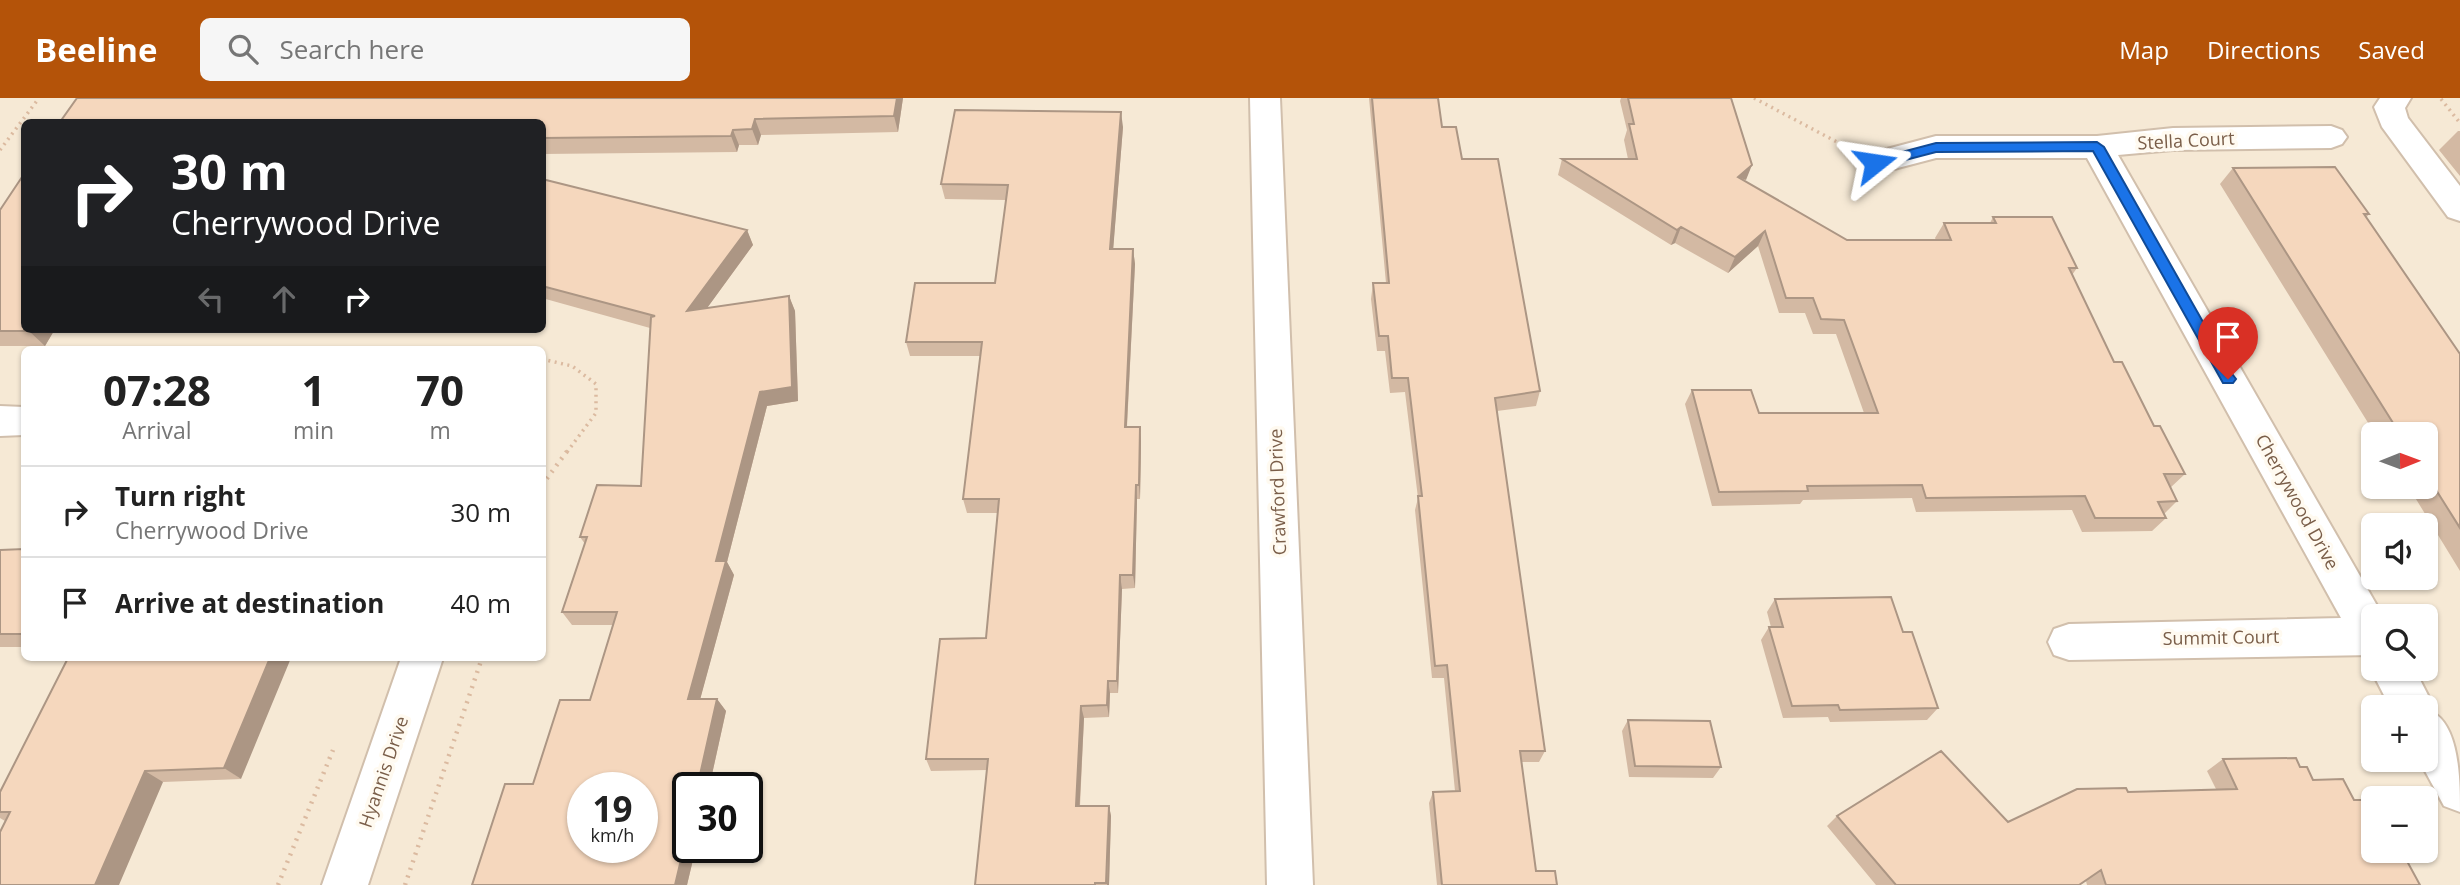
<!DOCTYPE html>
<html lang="en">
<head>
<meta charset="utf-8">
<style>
  body { margin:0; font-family:"Open Sans",sans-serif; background:#f6f6f6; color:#222; height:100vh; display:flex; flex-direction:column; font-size:26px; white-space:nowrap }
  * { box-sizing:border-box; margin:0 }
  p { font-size:23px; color:#767676 }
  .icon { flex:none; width:38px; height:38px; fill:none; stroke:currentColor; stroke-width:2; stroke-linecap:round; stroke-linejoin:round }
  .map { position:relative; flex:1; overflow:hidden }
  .drawer { position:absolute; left:21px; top:248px; width:525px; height:315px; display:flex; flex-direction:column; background:#fff; border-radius:10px; box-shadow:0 2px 5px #0004 }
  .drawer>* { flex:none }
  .banner { position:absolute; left:21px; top:21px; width:525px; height:214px; border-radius:10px; box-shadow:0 2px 5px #0004; background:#202124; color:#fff; overflow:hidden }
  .needle { width:46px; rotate:89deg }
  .fabs { position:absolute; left:2361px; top:324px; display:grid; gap:14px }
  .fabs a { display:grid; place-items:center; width:77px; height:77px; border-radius:10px; background:#fff; box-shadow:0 2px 5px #0004; font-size:35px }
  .speed { position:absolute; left:567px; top:674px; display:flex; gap:14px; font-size:35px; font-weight:700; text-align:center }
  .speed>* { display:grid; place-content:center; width:91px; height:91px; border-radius:50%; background:#fff; box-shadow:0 2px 5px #0004; line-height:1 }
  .speed small { font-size:18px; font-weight:400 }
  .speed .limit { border:4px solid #111; border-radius:10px; background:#fff; color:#111 }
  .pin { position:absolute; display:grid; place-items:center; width:60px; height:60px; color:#fff; margin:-72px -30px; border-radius:50% 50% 50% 0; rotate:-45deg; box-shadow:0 0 7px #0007 }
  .pin .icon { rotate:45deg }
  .me { position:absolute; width:77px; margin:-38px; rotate:75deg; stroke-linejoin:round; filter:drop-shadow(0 0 5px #0008) }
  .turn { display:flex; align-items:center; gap:24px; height:147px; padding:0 35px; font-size:32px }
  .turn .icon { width:91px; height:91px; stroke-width:2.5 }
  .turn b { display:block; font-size:49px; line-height:60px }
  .lanes { display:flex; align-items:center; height:66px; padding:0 35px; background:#0003; justify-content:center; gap:35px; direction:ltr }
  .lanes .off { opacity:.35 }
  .eta { display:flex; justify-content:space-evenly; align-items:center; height:119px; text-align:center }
  .eta b { font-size:42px; font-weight:700; line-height:49px }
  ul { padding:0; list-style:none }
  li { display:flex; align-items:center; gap:21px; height:91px; padding:0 35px; border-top:2px solid #e0e0e0 }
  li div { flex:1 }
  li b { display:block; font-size:26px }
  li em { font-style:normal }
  header { display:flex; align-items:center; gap:42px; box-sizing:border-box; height:98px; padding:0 35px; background:#b45309; color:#fff }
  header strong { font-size:33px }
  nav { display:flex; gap:38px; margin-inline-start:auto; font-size:24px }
  .search { width:490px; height:63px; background:#f6f6f6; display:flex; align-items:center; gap:18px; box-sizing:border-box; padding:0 24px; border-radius:10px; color:#767676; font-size:26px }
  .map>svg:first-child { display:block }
</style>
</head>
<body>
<header>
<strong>Beeline</strong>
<div class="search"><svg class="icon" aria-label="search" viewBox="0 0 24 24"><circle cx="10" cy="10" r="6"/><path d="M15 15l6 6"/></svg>Search here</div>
<nav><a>Map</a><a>Directions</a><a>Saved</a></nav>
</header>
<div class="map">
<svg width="2460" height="787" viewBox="0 0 2460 787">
  <rect width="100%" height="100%" fill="#fef7e8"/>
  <!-- residential -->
  <path fill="#f6e9d5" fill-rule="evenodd" d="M 0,0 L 2460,0 L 2460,787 L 0,787 ZM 24,24 L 542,24 L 542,231 L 24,231 ZM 24,252 L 542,252 L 542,560 L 24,560 ZM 2373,336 L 2426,336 L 2426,388 L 2373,388 ZM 2373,427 L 2426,427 L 2426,480 L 2373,480 ZM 2373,518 L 2426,518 L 2426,570 L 2373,570 ZM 2373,609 L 2426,609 L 2426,662 L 2373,662 ZM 583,690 L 642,690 L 642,749 L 583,749 ZM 688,690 L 747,690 L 747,749 L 688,749 ZM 2373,700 L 2426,700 L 2426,752 L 2373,752 Z"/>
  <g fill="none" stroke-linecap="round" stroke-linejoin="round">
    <defs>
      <path id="street" d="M 1250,0 L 1280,0 L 1313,787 L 1267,787 Z
        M 2380,0 L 2411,0 L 2405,10 L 2408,20 L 2460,88 L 2460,123 L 2448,119 L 2382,29 L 2374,9 Z
        M 2331,28 L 2342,32 L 2347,39 L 2342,46 L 2331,50 L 2173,52 L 2118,57 L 2383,518 L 2373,518 L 2373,557 L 2069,562 L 2054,557 L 2048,544 L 2054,531 L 2069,526 L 2341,520 L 2087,60 L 1936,60 L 1875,76 L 1864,73 L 1859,65 L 1864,57 L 1936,38 L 2097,38 L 2173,30 Z
        M 0,308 L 24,309 L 24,337 L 0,338 Z
        M 401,560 L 443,560 L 368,787 L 322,787 Z
        M 2373,564 L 2373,570 L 2414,570 L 2434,609 L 2432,614 C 2460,628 2460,684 2460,714 L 2444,708 L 2419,662 L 2426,662 L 2426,609 L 2390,609 L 2370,570 Z"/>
    </defs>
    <!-- street casing -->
    <use href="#street" stroke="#d1bfac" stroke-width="4"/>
    <!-- path-far1 -->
    <path stroke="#dbbaa0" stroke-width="3.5" stroke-dasharray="2 4.5" stroke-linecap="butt" d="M 1754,0 L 1837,44
      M 2441,1 L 2460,25
      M 0,52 L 39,0
      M 542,261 L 572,268 L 596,286 L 596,315 L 567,354"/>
    <!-- path -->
    <path stroke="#dbbaa0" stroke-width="4.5" stroke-dasharray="2 6" stroke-linecap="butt" d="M 542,387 L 568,352
      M 278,787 L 333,652
      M 405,787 L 482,560"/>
    <!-- street -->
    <use href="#street" fill="#fff" fill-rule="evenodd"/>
  </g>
  <!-- wall -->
  <path fill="#d3b9a3" d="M 77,0 L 903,0 L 898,34 L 761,37 L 758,47 L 739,47 L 737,54 L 542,56 L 542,24 Z
    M 1369,0 L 1438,0 L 1442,29 L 1462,61 L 1540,293 L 1536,308 L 1497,313 L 1545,653 L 1539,664 L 1521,664 L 1536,773 L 1557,787 L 1437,787 L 1429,705 L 1433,694 L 1455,693 L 1444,580 L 1432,580 L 1415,412 L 1418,400 L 1405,294 L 1390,295 L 1385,253 L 1377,253 L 1371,201 L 1373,185 L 1386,185 Z
    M 1621,0 L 1731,0 L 1745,83 L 1847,142 L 1936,142 L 1935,140 L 1944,125 L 1990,125 L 1993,119 L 2077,170 L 2072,177 L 2114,264 L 2185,376 L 2170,390 L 2177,403 L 2164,416 L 2166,420 L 2152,433 L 2082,434 L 2072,412 L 1916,414 L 1912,400 L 1803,402 L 1800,406 L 1712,408 L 1685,306 L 1692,292 L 1759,315 L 1864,315 L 1836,236 L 1813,236 L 1805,215 L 1779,215 L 1758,148 L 1728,175 L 1675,145 L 1671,147 L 1558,77 L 1562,61 L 1628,61 L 1624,42 L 1627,32 L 1620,3 Z
    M 1123,29 L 1113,151 L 1133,151 L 1135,166 L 1127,329 L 1140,329 L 1141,343 L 1140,401 L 1137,401 L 1135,490 L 1122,491 L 1118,595 L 1110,595 L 1109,619 L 1084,620 L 1080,708 L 1109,708 L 1111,718 L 1109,787 L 975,787 L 987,672 L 931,673 L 926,661 L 986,540 L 998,415 L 967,415 L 963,401 L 980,258 L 910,258 L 906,244 L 995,185 L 1006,102 L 945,101 L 941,86 Z
    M 2458,33 L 2460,33 L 2460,78 L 2439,52 Z
    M 2233,70 L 2369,116 L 2366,120 L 2460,256 L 2460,473 L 2408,388 L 2426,388 L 2426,336 L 2375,336 L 2220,86 Z
    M 542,81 L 747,132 L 753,147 L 707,210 L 789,198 L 795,213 L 798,303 L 767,308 L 727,464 L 734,477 L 700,601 L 717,601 L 726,613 L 709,690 L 688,690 L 688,749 L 696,749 L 687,787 L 472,787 L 533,686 L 590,602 L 613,527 L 572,527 L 562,514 L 585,446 L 580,439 L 641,388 L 650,230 L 542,200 Z
    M 0,112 L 24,231 L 64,231 L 55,231 L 45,248 L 0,248 Z
    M 24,451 L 24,549 L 0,549 L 0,452 Z
    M 1775,501 L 1903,534 L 1938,610 L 1927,622 L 1830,624 L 1828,619 L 1783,620 L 1761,542 L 1769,529 L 1771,529 L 1767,514 Z
    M 68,560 L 241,681 L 163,684 L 5,723 L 0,720 L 0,694 Z
    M 1628,622 L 1721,669 L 1713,680 L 1629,679 L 1622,633 Z
    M 2223,661 L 2300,669 L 2313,682 L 2354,702 L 2420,787 L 2087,787 L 2086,783 L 2079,787 L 1876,787 L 1827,728 L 1837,718 L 2008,724 L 2128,694 L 2216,691 L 2207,673 Z"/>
  <!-- shaded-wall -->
  <path fill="#ac9684" d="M 897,0 L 903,0 L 898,34 L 894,18 Z
    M 1121,14 L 1123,29 L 1112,166 L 1110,151 Z
    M 755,21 L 761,37 L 758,47 L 752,31 Z
    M 733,32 L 739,47 L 737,54 L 731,38 Z
    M 1752,67 L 1746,82 L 1738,79 Z
    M 1681,129 L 1675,145 L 1671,147 L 1677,132 Z
    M 747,132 L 753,147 L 694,228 L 687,213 Z
    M 1765,133 L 1758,148 L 1728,175 L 1735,159 Z
    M 1133,151 L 1135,166 L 1126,344 L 1125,329 Z
    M 789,198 L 795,213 L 798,303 L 767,308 L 727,464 L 734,477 L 697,613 L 688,601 L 716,463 L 760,294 Z
    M 30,231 L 55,231 L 45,248 L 29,233 Z
    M 1140,329 L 1141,343 L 1140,401 L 1139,387 Z
    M 1136,387 L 1137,401 L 1135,490 L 1133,477 Z
    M 1120,477 L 1122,491 L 1118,595 L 1117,583 Z
    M 270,560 L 291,560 L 241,681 L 224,670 Z
    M 1108,583 L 1110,595 L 1109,619 L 1107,607 Z
    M 717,601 L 726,613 L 709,690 L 697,690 Z
    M 1081,608 L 1084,620 L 1079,719 L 1076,708 Z
    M 145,673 L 163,684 L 119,787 L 95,787 Z
    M 1109,708 L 1111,718 L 1109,787 L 1107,787 Z
    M 688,732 L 688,749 L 696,749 L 687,787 L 675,787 Z"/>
  <!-- building -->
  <path fill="#f5d7bd" stroke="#ac9684" stroke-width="2" fill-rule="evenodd" d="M 77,0 L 897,0 L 894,18 L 755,21 L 752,31 L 733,32 L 731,38 L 542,40 L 542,24 L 60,24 Z
    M 1372,0 L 1438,0 L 1442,29 L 1456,29 L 1462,61 L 1498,61 L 1540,293 L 1495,300 L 1545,653 L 1520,653 L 1536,773 L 1555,773 L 1557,787 L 1442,787 L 1433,694 L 1460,693 L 1447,567 L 1435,568 L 1418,398 L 1422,398 L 1408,280 L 1392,280 L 1388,238 L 1379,238 L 1373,185 L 1389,185 Z
    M 1628,0 L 1731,0 L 1752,67 L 1738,79 L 1847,142 L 1951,142 L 1944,125 L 1996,125 L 1993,119 L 2052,119 L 2077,170 L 2069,170 L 2114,264 L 2122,264 L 2154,328 L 2160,328 L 2185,376 L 2164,376 L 2177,403 L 2158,404 L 2166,420 L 2095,420 L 2085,398 L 1926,400 L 1922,387 L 1807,388 L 1808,393 L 1719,394 L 1692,292 L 1751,292 L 1759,315 L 1878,315 L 1844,222 L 1821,221 L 1813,200 L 1786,200 L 1765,133 L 1735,159 L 1681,129 L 1677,132 L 1562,61 L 1637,61 L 1629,26 L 1634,26 Z
    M 955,12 L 1121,14 L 1110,151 L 1133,151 L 1125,329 L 1140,329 L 1139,387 L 1136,387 L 1133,477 L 1120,477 L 1117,583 L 1108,583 L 1107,607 L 1081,608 L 1076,708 L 1109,708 L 1106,785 L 1095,785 L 1095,787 L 975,787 L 988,661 L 926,661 L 940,541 L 986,540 L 999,401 L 963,401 L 982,244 L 906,244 L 915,185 L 995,185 L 1008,87 L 941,86 Z
    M 2335,69 L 2369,116 L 2364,116 L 2460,256 L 2460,430 L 2426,376 L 2426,336 L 2400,336 L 2233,70 Z
    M 24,76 L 24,231 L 30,231 L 29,233 L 0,233 L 0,112 Z
    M 542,81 L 747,132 L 687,213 L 789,198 L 792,289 L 760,294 L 716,463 L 726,463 L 688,601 L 717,601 L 697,690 L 688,690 L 688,732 L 675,787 L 472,787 L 505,686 L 533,686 L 560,602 L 590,602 L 617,514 L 562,514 L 587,439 L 580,439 L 597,387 L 641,388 L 651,219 L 655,218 L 542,188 ZM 583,690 L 642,690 L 642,749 L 583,749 Z
    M 24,451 L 24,536 L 0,536 L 0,452 Z
    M 1891,499 L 1903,534 L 1912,534 L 1938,610 L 1840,612 L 1838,607 L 1792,608 L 1769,529 L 1783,529 L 1775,501 Z
    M 68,560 L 270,560 L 224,670 L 145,673 L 95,787 L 0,787 L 0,734 L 10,714 L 0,714 L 0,694 Z
    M 1628,622 L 1710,623 L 1721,669 L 1635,668 Z
    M 1941,653 L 2008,724 L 2077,691 L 2126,690 L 2128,694 L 2237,691 L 2223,661 L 2296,660 L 2300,669 L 2307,669 L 2313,682 L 2343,681 L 2354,702 L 2373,702 L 2373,752 L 2401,752 L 2420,787 L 2106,787 L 2101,772 L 2079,787 L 1896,787 L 1837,718 Z"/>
  <!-- route -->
  <path fill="#1a73e8" stroke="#114b97" stroke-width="2" d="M 2097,44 L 2104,49 L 2233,277 L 2236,281 L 2233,285 L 2223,285 L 2093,53 L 1936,54 L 1875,70 L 1869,65 L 1871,62 L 1936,45 Z"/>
  <g text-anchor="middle" stroke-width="7" stroke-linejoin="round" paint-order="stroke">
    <!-- street labels -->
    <g font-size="18" fill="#7a5e49" stroke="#fffaf0">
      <text transform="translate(2186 43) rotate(-3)" y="6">Stella Court</text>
      <text transform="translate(1278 394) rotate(-92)" y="6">Crawford Drive</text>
      <text transform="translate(2297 404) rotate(61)" y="6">Cherrywood Drive</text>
      <text transform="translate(2221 540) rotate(-1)" y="6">Summit Court</text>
      <text transform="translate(384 674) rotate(-71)" y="6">Hyannis Drive</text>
    </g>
  </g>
</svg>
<div class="fabs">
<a><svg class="needle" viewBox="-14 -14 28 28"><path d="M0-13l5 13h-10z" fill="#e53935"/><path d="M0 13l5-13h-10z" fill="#767676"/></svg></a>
<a><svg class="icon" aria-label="sound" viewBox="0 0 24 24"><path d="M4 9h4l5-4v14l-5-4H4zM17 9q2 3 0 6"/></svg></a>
<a><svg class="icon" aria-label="search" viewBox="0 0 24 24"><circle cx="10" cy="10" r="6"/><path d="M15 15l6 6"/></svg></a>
<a>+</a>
<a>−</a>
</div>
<div class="speed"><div>19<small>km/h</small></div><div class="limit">30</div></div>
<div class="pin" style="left:2228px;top:281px;background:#d93025"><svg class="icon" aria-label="arrive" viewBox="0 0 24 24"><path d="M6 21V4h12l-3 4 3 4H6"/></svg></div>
<svg class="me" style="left:1875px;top:65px" viewBox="-20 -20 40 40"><path d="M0-17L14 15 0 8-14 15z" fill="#1a73e8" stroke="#fff" stroke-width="4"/></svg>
<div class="banner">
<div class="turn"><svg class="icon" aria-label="right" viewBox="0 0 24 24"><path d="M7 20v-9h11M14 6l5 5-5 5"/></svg><div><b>30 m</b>Cherrywood Drive</div></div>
<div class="lanes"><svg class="icon off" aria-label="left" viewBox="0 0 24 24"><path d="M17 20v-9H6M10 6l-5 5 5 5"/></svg><svg class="icon off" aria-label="ahead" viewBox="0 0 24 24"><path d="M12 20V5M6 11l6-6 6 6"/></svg><svg class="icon" aria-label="right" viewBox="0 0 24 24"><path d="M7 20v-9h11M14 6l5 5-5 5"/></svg></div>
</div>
<section class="drawer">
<div class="eta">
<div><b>07:28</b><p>Arrival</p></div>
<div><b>1</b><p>min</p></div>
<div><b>70</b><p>m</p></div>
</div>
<ul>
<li><svg class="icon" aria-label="right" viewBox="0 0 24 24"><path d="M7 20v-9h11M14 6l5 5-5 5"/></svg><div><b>Turn right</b><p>Cherrywood Drive</p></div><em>30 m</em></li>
<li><svg class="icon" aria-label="arrive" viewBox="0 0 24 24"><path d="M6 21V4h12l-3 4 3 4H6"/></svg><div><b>Arrive at destination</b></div><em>40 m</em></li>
</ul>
</section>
</div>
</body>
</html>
